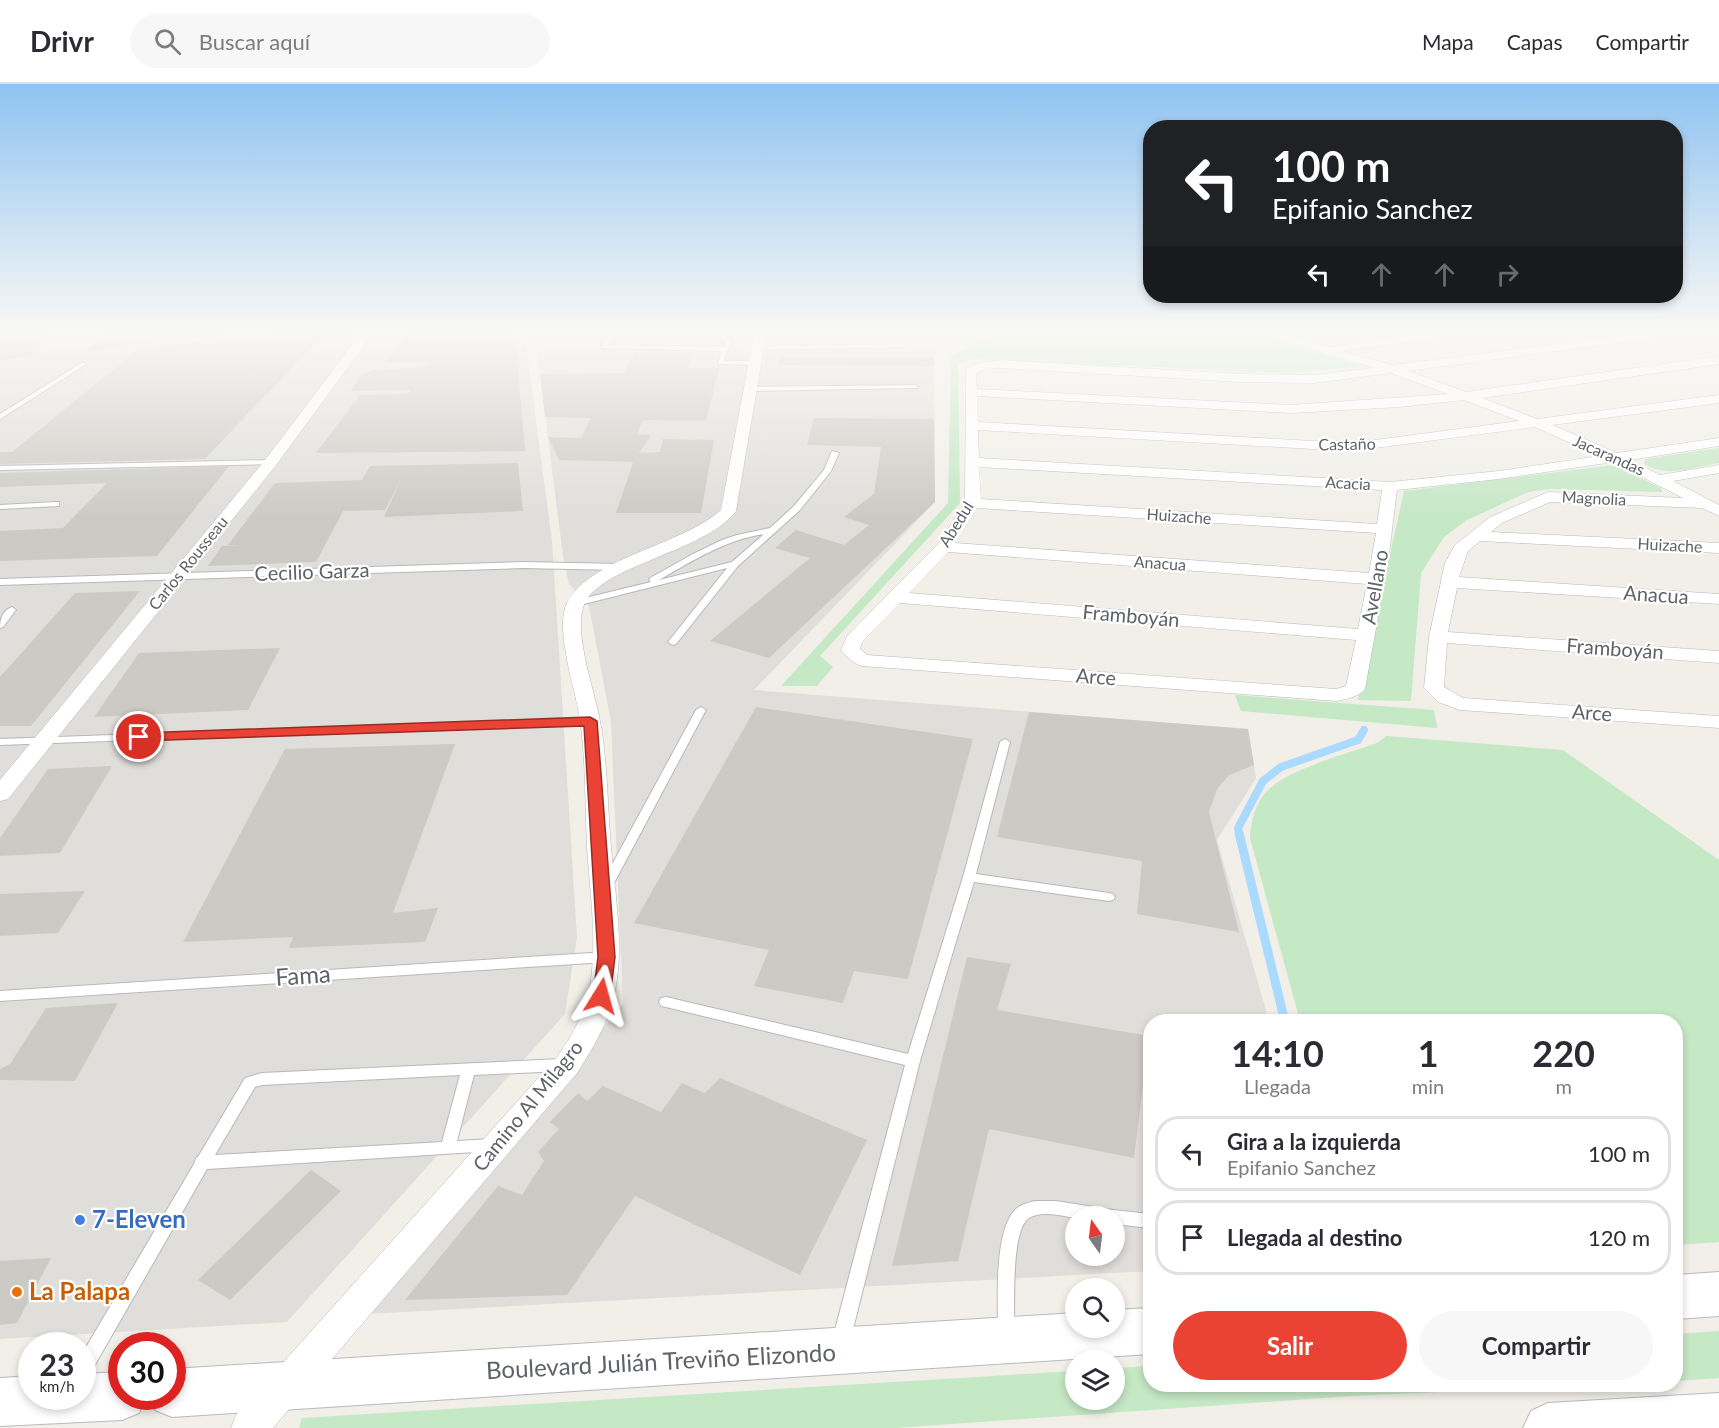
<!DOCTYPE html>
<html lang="es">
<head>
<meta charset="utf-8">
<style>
  body { margin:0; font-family:Lato,sans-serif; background:#f7f7f7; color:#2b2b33; height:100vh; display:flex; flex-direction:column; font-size:22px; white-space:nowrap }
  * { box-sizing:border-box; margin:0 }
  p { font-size:20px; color:#7c7c81 }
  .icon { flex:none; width:33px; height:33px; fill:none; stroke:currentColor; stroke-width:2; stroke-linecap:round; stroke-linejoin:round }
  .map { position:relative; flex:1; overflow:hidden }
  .sheet { position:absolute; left:1143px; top:930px; width:540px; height:378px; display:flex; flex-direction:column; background:#fff; border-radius:24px; box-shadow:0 3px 9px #0003 }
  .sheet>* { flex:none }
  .banner { position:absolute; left:1143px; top:36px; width:540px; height:183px; border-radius:24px; box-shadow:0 3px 9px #0003; background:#202124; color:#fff; overflow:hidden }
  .needle { width:39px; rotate:346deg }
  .buttons { position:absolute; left:1065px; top:1122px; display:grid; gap:12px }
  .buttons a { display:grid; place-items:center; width:60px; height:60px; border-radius:50%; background:#fff; box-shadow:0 3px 9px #0003; font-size:30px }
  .speed { position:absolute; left:18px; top:1248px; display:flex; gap:12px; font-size:30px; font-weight:700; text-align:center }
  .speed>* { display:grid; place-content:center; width:78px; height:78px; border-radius:50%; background:#fff; box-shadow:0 3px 9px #0003; line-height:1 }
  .speed small { font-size:15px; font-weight:400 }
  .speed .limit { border:9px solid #d22; background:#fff; color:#111 }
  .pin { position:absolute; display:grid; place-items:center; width:51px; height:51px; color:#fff; margin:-26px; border:3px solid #fff; border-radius:50%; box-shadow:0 2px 6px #0007 }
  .me { position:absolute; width:66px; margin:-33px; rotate:8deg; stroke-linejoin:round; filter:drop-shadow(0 0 4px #0008) }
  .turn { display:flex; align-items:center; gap:21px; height:126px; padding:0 30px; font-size:27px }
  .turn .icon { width:78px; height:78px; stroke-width:2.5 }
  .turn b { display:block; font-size:42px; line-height:51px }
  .lanes { display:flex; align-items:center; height:57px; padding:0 30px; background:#0003; justify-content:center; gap:30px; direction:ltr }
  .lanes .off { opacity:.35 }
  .eta { display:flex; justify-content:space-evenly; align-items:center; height:102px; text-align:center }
  .eta b { font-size:36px; font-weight:700; line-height:42px }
  .cta { display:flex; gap:12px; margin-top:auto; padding:12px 30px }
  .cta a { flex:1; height:69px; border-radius:36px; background:#ea4335; color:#fff; font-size:24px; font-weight:700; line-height:69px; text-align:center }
  .cta a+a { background:#f7f7f7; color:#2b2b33 }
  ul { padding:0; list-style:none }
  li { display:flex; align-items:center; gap:18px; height:75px; margin:0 12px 9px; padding:0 18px; border:3px solid #e1e1e2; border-radius:24px }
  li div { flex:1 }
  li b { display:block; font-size:22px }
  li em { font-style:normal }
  header { display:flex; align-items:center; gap:36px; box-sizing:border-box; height:84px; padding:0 30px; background:#fff; border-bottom:2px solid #e1e1e2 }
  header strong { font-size:28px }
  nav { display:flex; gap:33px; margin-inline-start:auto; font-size:21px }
  .search { width:420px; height:54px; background:#f7f7f7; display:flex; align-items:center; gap:15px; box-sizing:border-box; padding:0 21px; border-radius:33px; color:#7c7c81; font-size:22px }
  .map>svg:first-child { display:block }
</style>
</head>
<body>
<header>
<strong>Drivr</strong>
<div class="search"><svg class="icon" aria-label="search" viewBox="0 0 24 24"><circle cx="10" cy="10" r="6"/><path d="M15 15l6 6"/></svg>Buscar aquí</div>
<nav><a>Mapa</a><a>Capas</a><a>Compartir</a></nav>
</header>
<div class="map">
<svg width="1719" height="1344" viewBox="0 0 1719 1344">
  <rect width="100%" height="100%" fill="#f1efe8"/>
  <!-- industrial -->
  <path fill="#e0deda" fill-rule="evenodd" d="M 0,245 L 524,245 L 552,457 L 577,853 L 565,930 L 287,1238 L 0,1255 Z
    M 534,245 L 991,245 L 934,270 L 935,418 L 754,606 L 1248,645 L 1256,694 L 1217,756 L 1269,937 L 1150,938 L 1150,1187 L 367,1230 L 623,920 L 611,638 L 589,522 L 569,500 L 563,472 ZM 1076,1132 L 1114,1132 L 1114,1172 L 1076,1172 Z"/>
  <!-- green -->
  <path fill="#c5e8c5" d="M 1012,245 L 1239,245 L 1358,281 L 1358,283 L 1287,289 L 975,275 L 958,279 L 960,419 L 820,572 L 833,583 L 817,602 L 781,602 L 948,419 L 951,271 Z
    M 1719,364 L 1719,379 C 1695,383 1666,394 1644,380 L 1645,375 Z
    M 1614,381 L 1661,404 L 1662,408 L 1549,405 L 1528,408 L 1467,436 L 1444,453 L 1421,489 L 1411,617 L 1358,616 L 1404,407 Z
    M 1235,611 L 1434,626 L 1437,644 L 1241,627 Z
    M 1386,652 L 1563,666 L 1719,776 L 1719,1158 L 1676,1161 L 1676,938 L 1300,937 L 1250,754 C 1251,738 1255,719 1267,707 C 1286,686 1349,669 1377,659 Z
    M 1719,1247 L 1719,1294 L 1676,1297 L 1676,1250 Z
    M 1150,1282 L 1150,1300 L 1591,1301 L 1351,1312 L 895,1344 L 299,1344 L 302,1334 L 1075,1287 L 1076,1316 L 1114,1316 L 1115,1284 Z"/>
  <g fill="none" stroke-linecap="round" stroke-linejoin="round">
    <!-- stream-far1 -->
    <path stroke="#aadaff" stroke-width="8" d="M 1240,751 L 1238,744 L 1263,697 L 1281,683 L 1358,656 L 1364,646"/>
    <!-- stream -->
    <path stroke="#aadaff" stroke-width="9" d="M 1239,749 L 1285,938"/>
  </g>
  <!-- building -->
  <path fill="#cccac5" d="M 0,245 L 54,245 L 29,273 L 0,276 Z
    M 107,245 L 255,245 L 255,246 L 87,267 Z
    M 411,245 L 509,245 L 507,249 L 515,249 L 525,367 L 316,369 L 360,311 L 408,310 L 411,306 L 351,307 L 361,291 L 374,286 L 425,283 L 427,278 L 385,278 Z
    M 290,248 L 357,248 L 354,252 L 321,253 L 205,375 L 0,380 L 0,368 L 12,368 L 140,264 Z
    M 635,268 L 693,268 L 687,284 L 719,284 L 706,337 L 643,336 L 637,350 L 651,351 L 639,369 L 660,368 L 663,355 L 714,356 L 701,429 L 616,429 L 633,378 L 559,376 L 548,353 L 581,354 L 591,334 L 545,333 L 540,290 L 624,289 Z
    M 780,273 L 934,274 L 934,282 L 778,281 Z
    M 814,334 L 934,335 L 935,418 L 769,574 L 710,557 L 810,474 L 775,464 L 796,446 L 844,461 L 869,441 L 844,433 L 874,410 L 881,363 L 807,361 Z
    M 518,379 L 523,427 L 384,433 L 401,395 L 385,426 L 343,427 L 316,478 L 208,482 L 222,462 L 240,461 L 228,461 L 275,399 L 362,396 L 370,382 Z
    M 229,382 L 157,472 L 0,477 L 0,447 L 63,444 L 107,399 L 0,403 L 0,389 Z
    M 140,507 L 31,642 L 0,642 L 0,593 L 75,509 Z
    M 280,564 L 248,626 L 94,633 L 139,569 Z
    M 756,623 L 973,655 L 908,895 L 854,887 L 843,919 L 754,902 L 769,866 L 634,839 Z
    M 1029,628 L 1248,645 L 1254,681 L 1229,691 L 1217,705 L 1209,728 L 1239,848 L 1137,830 L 1142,777 L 997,753 Z
    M 455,660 L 393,829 L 438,824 L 425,858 L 289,864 L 293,853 L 183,858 L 285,665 Z
    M 112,682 L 60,769 L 0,772 L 0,754 L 48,685 Z
    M 85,807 L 58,849 L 0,852 L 0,810 Z
    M 967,873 L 1011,880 L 997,926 L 1149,952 L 1134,1074 L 989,1045 L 958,1177 L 892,1182 Z
    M 118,919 L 75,997 L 0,996 L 0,985 L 10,980 L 46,924 Z
    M 720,994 L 867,1056 L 800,1191 L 635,1112 L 567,1211 L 405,1216 L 498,1102 L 522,1111 L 544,1077 L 538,1068 L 559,1045 L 550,1038 L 578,1009 L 587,1017 L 603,1002 L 661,1028 L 682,999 L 705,1009 Z
    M 311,1086 L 341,1107 L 230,1216 L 198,1196 Z
    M 51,1174 L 17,1239 L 0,1241 L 0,1177 Z"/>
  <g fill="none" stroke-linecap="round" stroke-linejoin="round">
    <defs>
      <path id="service" d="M 79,245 L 85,245 L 76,255 L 72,255 L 71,254 Z
        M 615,250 L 721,250 L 731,257 L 724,277 L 755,277 L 758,279 L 755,281 L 718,280 L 721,267 L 602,264 L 601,263 L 608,252 ZM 612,254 L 720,254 L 725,257 L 723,263 L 608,261 Z
        M 905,260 L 905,262 L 903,263 L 758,266 L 755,264 L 758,262 Z
        M 83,278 L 86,280 L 85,281 L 0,335 L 0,330 Z
        M 915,301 L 918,303 L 917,304 L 751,307 L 748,305 L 751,303 Z
        M 832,367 L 839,369 L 831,387 L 800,426 L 738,482 L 676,560 L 673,561 L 668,558 L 727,484 L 576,522 L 572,519 L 573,517 L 651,498 L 649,496 L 650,494 L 693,470 L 722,456 L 737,451 L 770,444 L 794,422 L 824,386 ZM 764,450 L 732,478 L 659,496 C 692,477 725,456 764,450 Z
        M 271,376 L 274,376 L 274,380 L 0,386 L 0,382 Z
        M 56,418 L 59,418 L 59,422 L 0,425 L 0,421 Z
        M 523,478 L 620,480 L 624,483 L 620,486 L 523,484 L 0,501 L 0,495 Z
        M 12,523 L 16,526 L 3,543 L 0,544 C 0,535 3,526 12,523 Z
        M 701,623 L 706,626 L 613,801 L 611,804 L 603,804 L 601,801 L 696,626 Z
        M 590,634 L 594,635 L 595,637 L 594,639 L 0,661 L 0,655 Z
        M 1005,655 L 1010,658 L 976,790 L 1109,809 L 1113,810 L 1115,813 L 1113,816 L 1109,817 L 974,798 L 920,977 L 850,1257 L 847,1263 L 841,1266 L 835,1263 L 832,1257 L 905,981 L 666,923 L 661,922 L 659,918 L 661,914 L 666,913 L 908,970 L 963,793 L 1000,658 Z
        M 607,868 L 612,870 L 613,873 L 612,876 L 607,878 L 0,917 L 0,907 Z
        M 561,975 L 566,977 L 568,981 L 566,985 L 561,987 L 474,991 L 457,1057 L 491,1055 L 496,1056 L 498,1061 L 496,1066 L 491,1067 L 207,1085 L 88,1293 L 82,1296 L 82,1270 L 194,1080 L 196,1074 L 198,1073 L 245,994 L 262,989 ZM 460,991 L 442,1058 L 215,1071 L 255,1003 L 262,1001 Z
        M 1035,1117 L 1056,1117 L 1113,1126 L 1150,1130 L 1150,1144 L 1114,1140 L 1114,1132 L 1076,1132 L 1076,1134 C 1063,1132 1041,1126 1029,1134 C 1010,1146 1015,1226 1014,1248 L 1012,1254 L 1006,1256 L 1000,1254 L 998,1248 C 998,1218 994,1150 1014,1127 C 1019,1121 1027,1119 1035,1117 Z"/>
      <path id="minor" d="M 364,245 L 376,245 L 276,381 L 8,715 L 0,717 L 0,696 L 266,375 Z
        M 755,245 L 767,245 L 736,427 C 706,468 600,481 584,521 C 573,547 594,605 599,632 C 608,675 607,720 611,763 C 615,812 625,863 614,912 C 608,940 592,965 577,989 L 273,1344 L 231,1344 L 236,1331 L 557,973 C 570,954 582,935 588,912 C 599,863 590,812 587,763 C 585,720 586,677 580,635 C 576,607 554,544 567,519 C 591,473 681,462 721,426 Z
        M 1251,245 L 1267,245 L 1330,263 L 1454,245 L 1483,245 L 1477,248 L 1342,267 L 1392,281 L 1676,245 L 1704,245 L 1699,248 L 1408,287 L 1466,308 L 1719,272 L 1719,280 L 1482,314 L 1537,335 L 1719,311 L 1719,319 L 1552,341 L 1617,369 L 1719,354 L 1719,362 L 1630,376 L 1660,391 L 1719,381 L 1719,389 L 1673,397 L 1719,421 L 1719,432 L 1702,424 L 1550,418 L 1502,439 L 1491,448 L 1719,459 L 1719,469 L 1480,457 L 1468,467 L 1459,493 L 1719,510 L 1719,520 L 1457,504 L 1448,548 L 1719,567 L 1719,579 L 1447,559 L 1444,603 L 1463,614 L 1719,632 L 1719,644 L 1460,626 L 1438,618 L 1424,604 L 1429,553 L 1445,479 L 1455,461 L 1490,433 L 1548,408 L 1683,414 L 1613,378 L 1499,395 L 1397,406 L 1388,478 L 1365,605 C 1359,613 1346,615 1337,617 L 862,582 C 853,579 846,573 841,566 L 847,552 L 938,460 L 965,419 L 966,285 L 978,279 L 1001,276 L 1241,290 L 1315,291 L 1374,284 L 1252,247 ZM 1001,284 L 1241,298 L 1315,299 L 1391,289 L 1448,310 L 1291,321 L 977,305 L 976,290 L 985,285 ZM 977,312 L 1291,329 L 1399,323 L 1464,316 L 1519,337 L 1375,356 L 1313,357 L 978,338 ZM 1535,343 L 1599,372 L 1499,387 L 1390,398 L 979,374 L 978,346 L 1313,365 L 1375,364 ZM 979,383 L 1382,406 L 1377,440 L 981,415 ZM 977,424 L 1376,449 L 1369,489 L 955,459 ZM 948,468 L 1367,500 L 1358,545 L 909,509 ZM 900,519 L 1356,556 L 1346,602 L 1336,605 L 867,571 L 860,565 L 862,558 Z"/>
      <path id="secondary" d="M 1719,1188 L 1719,1232 L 1676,1235 L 1676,1191 Z
        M 1150,1224 L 1150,1270 L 172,1333 L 155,1326 L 149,1312 L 172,1312 L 172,1285 L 1076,1229 L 1076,1244 L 1114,1244 L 1114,1226 Z
        M 122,1288 L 122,1312 L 146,1312 L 139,1329 L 122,1336 L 0,1342 L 0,1294 L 32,1292 L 32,1312 L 82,1312 L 82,1290 Z
        M 1719,1309 L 1719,1344 L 1523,1344 L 1531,1327 L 1548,1319 Z"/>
    </defs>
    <!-- service casing -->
    <use href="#service" stroke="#b5b8bc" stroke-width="2"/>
    <!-- minor casing -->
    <use href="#minor" stroke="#b5b8bc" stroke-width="1"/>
    <!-- secondary casing -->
    <use href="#secondary" stroke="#b6babf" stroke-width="2"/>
    <!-- service -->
    <use href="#service" fill="#fff" fill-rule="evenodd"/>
    <!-- minor -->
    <use href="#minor" fill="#fff" fill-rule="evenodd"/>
    <!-- secondary -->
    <use href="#secondary" fill="#fff" fill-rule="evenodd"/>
  </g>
  <!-- sky -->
  <linearGradient id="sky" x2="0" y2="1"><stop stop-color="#8fc3f1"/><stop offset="0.57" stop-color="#f9f8f5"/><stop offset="1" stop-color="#f9f8f5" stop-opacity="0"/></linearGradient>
  <rect width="1719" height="433" fill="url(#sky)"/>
  <!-- route -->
  <path fill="#ea4335" stroke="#982c22" stroke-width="1.5" d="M 590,633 L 597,637 L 615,873 L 610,912 L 607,917 L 595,917 L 593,912 L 598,873 L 584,642 L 139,657 L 132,653 L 139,649 Z"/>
  <!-- markers -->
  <circle fill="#3f7fe0" stroke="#fff" stroke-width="2" cx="80" cy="1136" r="6"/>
  <circle fill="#e8710a" stroke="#fff" stroke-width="2" cx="17" cy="1208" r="6"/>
  <g text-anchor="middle" stroke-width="4.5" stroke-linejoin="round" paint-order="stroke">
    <!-- far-street labels -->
    <g font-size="16" fill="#5f6368" stroke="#fff">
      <text transform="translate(1347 360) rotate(-1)" y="6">Castaño</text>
      <text transform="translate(1609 371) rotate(24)" y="6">Jacarandas</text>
      <text transform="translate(1348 399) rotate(3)" y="6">Acacia</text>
      <text transform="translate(1594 414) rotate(3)" y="6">Magnolia</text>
      <text transform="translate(1179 432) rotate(4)" y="6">Huizache</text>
      <text transform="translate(956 440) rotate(-58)" y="6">Abedul</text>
      <text transform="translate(1670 461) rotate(3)" y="6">Huizache</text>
      <text transform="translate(188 479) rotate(-51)" y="6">Carlos Rousseau</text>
      <text transform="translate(1160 479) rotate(4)" y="6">Anacua</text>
    </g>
    <!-- street labels -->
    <g font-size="20" fill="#5f6368" stroke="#fff">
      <text transform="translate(312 488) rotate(-2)" y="7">Cecilio Garza</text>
      <text transform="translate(1375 503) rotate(-80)" y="7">Avellano</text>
      <text transform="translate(1656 511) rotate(4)" y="7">Anacua</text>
      <text transform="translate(1131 532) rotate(5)" y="7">Framboyán</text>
      <text transform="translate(1615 565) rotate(4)" y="7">Framboyán</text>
      <text transform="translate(1096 593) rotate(4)" y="7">Arce</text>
      <text transform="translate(1592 629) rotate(4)" y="7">Arce</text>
      <text transform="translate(528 1022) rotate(-51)" y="7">Camino Al Milagro</text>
    </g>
    <!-- near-street labels -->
    <g font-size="24" fill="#5f6368" stroke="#fff">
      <text transform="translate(303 892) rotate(-4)" y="8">Fama</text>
      <text transform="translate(661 1278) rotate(-3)" y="8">Boulevard Julián Treviño Elizondo</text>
    </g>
    <!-- near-shop labels -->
    <g font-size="24" font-weight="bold" fill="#366cbe" stroke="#fff" text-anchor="start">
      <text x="92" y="1144">7-Eleven</text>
    </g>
    <!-- near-food labels -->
    <g font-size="24" font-weight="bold" fill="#c56008" stroke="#fff" text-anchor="start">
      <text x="29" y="1216">La Palapa</text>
    </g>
  </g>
</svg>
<div class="buttons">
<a><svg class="needle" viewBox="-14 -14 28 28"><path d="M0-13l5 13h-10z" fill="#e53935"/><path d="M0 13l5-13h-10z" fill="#7c7c81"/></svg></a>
<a><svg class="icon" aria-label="search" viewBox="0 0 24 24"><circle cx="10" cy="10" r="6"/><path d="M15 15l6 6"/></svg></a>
<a><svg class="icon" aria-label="layers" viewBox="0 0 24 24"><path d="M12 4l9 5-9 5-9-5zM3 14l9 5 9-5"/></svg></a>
</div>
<div class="speed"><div>23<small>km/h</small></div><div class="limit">30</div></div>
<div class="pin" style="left:139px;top:653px;background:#d93025"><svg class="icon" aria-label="arrive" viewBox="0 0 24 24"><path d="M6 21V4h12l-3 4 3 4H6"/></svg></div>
<svg class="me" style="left:601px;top:912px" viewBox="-20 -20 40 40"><path d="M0-17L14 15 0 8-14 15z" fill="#ea4335" stroke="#fff" stroke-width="4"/></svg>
<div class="banner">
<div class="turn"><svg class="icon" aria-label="left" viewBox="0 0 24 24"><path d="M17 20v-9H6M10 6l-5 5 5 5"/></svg><div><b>100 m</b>Epifanio Sanchez</div></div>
<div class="lanes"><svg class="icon" aria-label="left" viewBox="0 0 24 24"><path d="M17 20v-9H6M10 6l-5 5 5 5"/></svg><svg class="icon off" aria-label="ahead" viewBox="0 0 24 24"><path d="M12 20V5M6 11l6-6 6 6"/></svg><svg class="icon off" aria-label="ahead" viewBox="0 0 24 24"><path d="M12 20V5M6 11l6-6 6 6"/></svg><svg class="icon off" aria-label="right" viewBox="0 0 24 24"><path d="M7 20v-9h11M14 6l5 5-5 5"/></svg></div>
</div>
<section class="sheet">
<div class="eta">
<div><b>14:10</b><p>Llegada</p></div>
<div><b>1</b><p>min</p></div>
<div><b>220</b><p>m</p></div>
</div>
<ul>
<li><svg class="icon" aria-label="left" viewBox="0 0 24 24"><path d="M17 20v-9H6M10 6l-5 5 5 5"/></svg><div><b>Gira a la izquierda</b><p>Epifanio Sanchez</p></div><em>100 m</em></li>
<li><svg class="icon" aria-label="arrive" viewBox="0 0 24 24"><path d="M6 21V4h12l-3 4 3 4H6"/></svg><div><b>Llegada al destino</b></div><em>120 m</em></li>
</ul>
<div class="cta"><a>Salir</a><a>Compartir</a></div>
</section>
</div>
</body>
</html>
